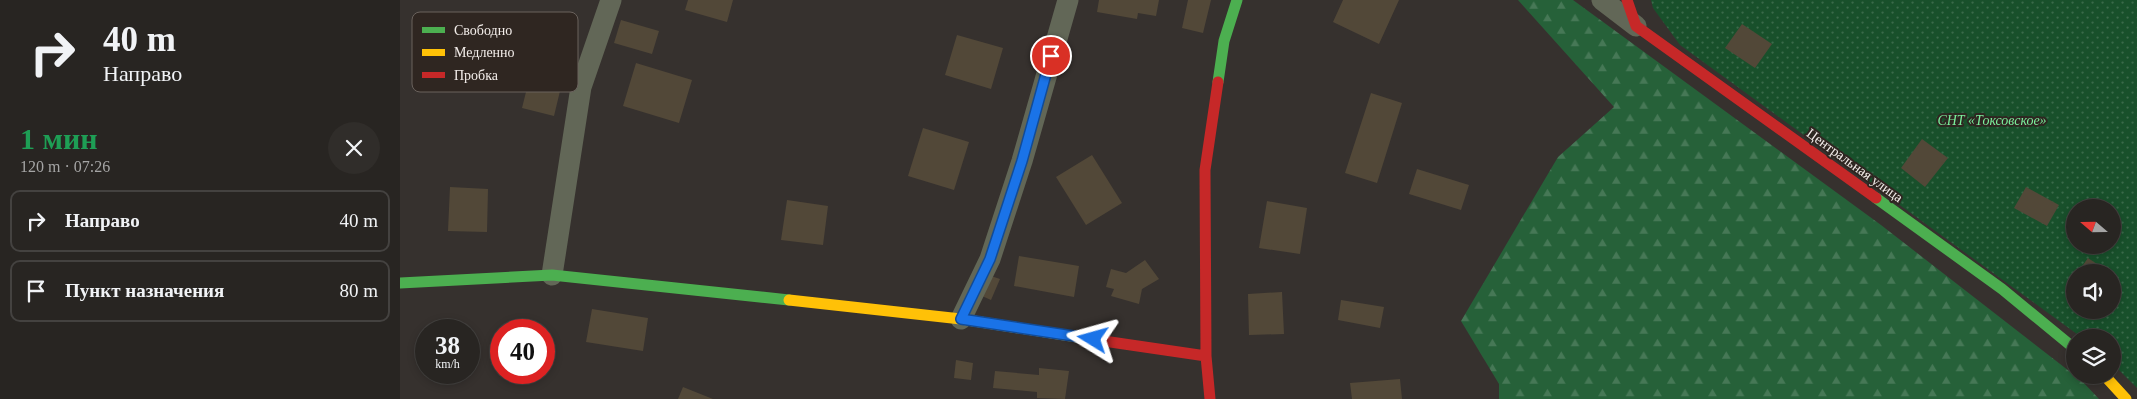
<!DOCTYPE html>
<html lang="ru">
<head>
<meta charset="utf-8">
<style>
  body { margin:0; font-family:"Times New Roman",serif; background:#302d2a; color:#f1f3f6; height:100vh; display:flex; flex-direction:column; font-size:19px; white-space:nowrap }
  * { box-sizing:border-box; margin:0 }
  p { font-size:16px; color:#a5a5a5 }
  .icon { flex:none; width:28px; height:28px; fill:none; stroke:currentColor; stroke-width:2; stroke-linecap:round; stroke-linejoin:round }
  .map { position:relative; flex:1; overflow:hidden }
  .drawer { display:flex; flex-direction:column; background:#282522; width:400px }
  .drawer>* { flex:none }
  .hud { background:#282522; color:#f1f3f6; overflow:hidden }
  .needle { width:32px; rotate:290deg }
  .controls { position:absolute; left:1666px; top:199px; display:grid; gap:10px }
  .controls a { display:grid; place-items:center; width:55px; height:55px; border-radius:50%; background:#282522; box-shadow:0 2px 8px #0003,0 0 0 1px #444240; font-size:25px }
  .speed { position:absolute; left:15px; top:319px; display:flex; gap:10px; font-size:25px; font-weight:700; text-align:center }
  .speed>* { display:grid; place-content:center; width:65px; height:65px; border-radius:50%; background:#282522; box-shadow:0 2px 8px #0003,0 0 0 1px #444240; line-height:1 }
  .speed small { font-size:12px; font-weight:400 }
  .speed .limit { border:8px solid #d22; background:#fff; color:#111 }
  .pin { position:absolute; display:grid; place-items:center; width:42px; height:42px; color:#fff; margin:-21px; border:2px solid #fff; border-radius:50%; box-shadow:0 1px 5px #0007 }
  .me { position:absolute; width:55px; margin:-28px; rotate:278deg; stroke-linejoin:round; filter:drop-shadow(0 0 4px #0008) }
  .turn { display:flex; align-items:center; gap:18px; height:105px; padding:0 20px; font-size:22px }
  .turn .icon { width:65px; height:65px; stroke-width:2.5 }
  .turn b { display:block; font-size:35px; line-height:42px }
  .round { display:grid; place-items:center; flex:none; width:52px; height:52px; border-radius:26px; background:#302d2a }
  .overview { display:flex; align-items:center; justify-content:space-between; height:85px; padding:0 20px }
  h1 { font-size:30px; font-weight:700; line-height:38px; color:#1e9e55 }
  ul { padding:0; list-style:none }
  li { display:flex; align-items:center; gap:15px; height:62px; margin:0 10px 8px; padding:0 10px; border:2px solid #444240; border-radius:10px }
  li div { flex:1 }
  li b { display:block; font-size:19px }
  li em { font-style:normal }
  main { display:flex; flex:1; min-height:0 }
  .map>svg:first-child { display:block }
</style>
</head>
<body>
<main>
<section class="drawer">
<div class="hud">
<div class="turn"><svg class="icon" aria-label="right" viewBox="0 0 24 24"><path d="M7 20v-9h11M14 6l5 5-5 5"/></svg><div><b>40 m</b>Направо</div></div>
</div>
<div class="overview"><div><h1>1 мин</h1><p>120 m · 07:26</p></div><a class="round"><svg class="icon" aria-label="close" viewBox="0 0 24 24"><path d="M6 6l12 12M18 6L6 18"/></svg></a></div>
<ul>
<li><svg class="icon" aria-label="right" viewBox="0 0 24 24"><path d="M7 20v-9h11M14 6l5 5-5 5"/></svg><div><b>Направо</b></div><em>40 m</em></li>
<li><svg class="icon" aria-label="arrive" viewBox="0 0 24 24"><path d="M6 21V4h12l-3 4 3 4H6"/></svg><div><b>Пункт назначения</b></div><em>80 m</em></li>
</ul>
</section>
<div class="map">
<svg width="1737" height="399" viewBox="0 0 1737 399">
  <defs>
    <pattern id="forest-firs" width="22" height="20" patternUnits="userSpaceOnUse" patternTransform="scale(1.25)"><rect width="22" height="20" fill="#266139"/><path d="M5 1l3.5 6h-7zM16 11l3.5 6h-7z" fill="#467856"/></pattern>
    <pattern id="park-dots" width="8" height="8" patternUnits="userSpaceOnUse" patternTransform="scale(1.25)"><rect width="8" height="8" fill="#18502b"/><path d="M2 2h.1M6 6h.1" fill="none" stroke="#3a6a4a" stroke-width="1.8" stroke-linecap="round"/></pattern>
  </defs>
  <rect width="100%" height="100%" fill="#36312e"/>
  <!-- forest -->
  <path fill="url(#forest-firs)" d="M 1118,0 L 1173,0 L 1481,225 L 1682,381 L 1699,399 L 1099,399 L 1099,384 L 1061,321 L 1158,157 L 1214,107 Z"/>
  <!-- park -->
  <path fill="url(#park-dots)" fill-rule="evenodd" d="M 1251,0 L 1737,0 L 1737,388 L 1713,364 L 1712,338 L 1681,337 L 1280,45 L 1253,8 ZM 1675,208 L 1712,208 L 1712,245 L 1675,245 ZM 1675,272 L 1712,272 L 1712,310 L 1675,310 Z"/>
  <!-- building -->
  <path fill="#524838" d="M 288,0 L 333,0 L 327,22 L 285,10 Z
    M 699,0 L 759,0 L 756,16 L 738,13 L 737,19 L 697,12 Z
    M 788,0 L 811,0 L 803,33 L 782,28 Z
    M 943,0 L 999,0 L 979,44 L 933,22 Z
    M 221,20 L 259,31 L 252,54 L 214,43 Z
    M 1342,24 L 1372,44 L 1355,68 L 1325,48 Z
    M 557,35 L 603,48 L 591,89 L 545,75 Z
    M 236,63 L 292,80 L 279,123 L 223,106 Z
    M 128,84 L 160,91 L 154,116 L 122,108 Z
    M 971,93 L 1002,103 L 977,183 L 945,173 Z
    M 523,128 L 569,142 L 554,190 L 508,176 Z
    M 1522,139 L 1548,158 L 1525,187 L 1501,168 Z
    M 692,155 L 722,203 L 686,225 L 656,177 Z
    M 1017,169 L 1069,185 L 1061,210 L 1009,194 Z
    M 50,187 L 88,189 L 87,232 L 48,231 Z
    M 1626,187 L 1659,205 L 1647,226 L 1614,208 Z
    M 387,200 L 428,206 L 423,245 L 381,240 Z
    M 867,201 L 907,208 L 900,254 L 859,248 Z
    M 619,256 L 679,266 L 674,297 L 614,286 Z
    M 1688,258 L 1709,272 L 1678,272 Z
    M 745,260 L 759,279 L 742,289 L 739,304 L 711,296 L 714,289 L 706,287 L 711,269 L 726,273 Z
    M 1712,275 L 1717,278 L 1712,285 Z
    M 591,276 L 600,279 L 591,300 L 582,296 Z
    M 1675,277 L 1675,294 L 1667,288 Z
    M 882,292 L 884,334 L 849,335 L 848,294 Z
    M 1712,294 L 1718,297 L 1712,305 Z
    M 941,300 L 984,307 L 980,328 L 938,320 Z
    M 192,309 L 248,318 L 243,351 L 186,342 Z
    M 1698,310 L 1709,310 L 1706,315 Z
    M 556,360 L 573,363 L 571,380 L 554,378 Z
    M 639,368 L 669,371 L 665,399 L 637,398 L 637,392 L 593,388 L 595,371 L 639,375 Z
    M 1000,379 L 1002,399 L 952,399 L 950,383 Z
    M 283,387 L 313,399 L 278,399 Z"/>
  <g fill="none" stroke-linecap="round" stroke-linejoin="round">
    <!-- street -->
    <path stroke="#626757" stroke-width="21" d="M 1202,0 L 1236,26
      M 152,275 L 181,87 L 211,0
      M 561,319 L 590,259 L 622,161 L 668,0"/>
    <!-- fast -->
    <path stroke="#4caf50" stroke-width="11" d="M 818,82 L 824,41 L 837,0
      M 1476,198 L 1602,289 L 1675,349
      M 0,283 L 152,275 L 389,300"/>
    <!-- slow -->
    <path stroke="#ffc107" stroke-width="11" d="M 389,300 L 561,319 L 690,339
      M 1704,375 L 1726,399"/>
    <!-- jam -->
    <path stroke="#c62828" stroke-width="11" d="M 1227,0 L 1236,26 L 1476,198
      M 690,339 L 806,356
      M 810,399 L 806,356 L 805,170 L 818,82"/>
  </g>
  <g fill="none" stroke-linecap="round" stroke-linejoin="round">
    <defs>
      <path id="route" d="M 651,56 L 622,161 L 590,259 L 561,319 L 693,339"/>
    </defs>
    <!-- route casing -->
    <use href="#route" stroke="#114b97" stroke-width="12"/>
    <!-- route -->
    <use href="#route" stroke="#1a73e8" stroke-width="9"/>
  </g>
  <g text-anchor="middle" stroke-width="4" stroke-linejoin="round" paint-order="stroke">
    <!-- park labels -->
    <g font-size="14" font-style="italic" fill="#7bef9c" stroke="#2f2621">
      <text x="1592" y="125">СНТ «Токсовское»</text>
    </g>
    <!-- street labels -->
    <g font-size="14" fill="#f3edea" stroke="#2f2621">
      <text transform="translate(1455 165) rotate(36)" y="5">Центральная улица</text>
    </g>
  </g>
  <!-- legend -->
  <rect x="12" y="12" width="166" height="80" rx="8" fill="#2f2621" stroke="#6a625d" stroke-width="1"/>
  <rect x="22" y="27" width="23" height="6" fill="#4caf50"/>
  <rect x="22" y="49" width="23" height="7" fill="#ffc107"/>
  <rect x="22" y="72" width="23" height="6" fill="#c62828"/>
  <g font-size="14" fill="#f3edea">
    <text x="54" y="35">Свободно</text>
    <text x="54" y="57">Медленно</text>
    <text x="54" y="80">Пробка</text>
  </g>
</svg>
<div class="controls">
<a><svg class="needle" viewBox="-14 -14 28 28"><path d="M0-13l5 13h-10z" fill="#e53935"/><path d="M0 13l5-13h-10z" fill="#a5a5a5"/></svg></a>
<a><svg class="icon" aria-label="sound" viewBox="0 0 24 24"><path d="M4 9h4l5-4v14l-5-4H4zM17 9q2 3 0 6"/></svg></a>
<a><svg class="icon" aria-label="layers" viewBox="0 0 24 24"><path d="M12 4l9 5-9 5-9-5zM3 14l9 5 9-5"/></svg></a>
</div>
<div class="speed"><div>38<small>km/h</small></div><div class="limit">40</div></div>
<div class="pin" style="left:651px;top:56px;background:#d93025"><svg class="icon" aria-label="arrive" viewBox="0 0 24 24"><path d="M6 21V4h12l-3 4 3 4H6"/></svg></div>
<svg class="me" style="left:693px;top:339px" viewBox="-20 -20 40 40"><path d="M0-17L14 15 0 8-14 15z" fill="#1a73e8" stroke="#fff" stroke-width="4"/></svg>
</div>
</main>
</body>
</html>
